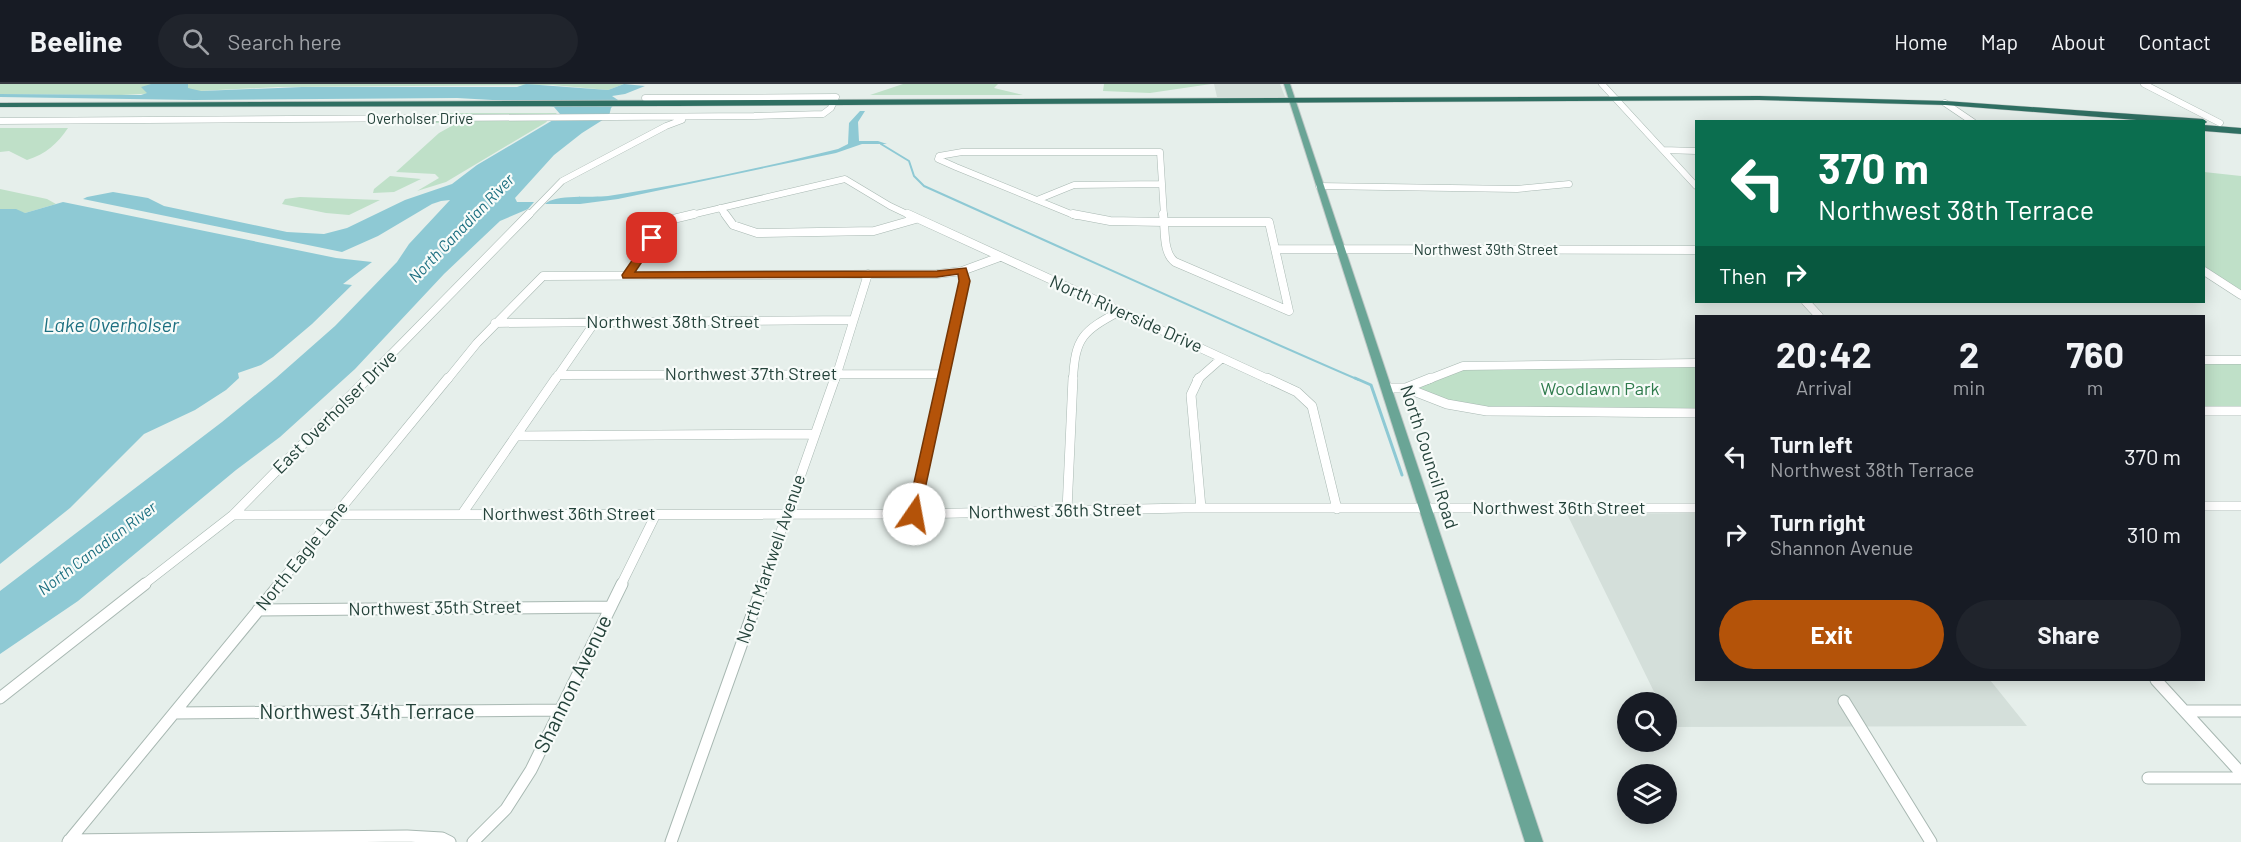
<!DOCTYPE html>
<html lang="en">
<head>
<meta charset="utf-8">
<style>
  body { margin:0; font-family:Barlow,sans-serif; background:#20242c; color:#f1f3f6; height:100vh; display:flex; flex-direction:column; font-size:22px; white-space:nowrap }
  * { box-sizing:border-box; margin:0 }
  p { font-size:20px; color:#9ea1a6 }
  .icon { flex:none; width:33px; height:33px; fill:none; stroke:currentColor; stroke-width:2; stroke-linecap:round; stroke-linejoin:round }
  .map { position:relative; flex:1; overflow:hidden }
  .drawer { position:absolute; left:1695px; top:231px; width:510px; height:366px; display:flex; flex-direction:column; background:#171b24; border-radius:0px; box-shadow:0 3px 15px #0003 }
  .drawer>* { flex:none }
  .top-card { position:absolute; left:1695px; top:36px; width:510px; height:183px; border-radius:0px; box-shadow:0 3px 15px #0003; background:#0b6e4f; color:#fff; overflow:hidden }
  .buttons { position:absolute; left:1617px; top:608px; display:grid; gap:12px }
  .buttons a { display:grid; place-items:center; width:60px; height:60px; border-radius:50%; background:#171b24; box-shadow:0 3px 15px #0003; font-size:30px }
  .pin { position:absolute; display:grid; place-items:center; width:51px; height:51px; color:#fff; margin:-26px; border-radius:12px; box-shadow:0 3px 9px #0006 }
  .me { position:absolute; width:66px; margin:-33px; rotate:12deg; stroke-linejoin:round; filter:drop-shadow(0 0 4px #0008) }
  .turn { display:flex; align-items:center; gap:21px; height:126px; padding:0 24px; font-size:27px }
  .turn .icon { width:78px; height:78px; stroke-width:2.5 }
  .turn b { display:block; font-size:42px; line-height:51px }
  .then { display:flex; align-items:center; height:57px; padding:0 24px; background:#0003; gap:12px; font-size:22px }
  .eta { display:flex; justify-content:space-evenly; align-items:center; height:102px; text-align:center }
  .eta b { font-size:36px; font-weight:700; line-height:42px }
  .cta { display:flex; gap:12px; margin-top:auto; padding:12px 24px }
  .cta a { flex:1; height:69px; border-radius:36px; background:#b45309; color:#fff; font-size:24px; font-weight:700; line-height:69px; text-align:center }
  .cta a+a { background:#20242c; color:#f1f3f6 }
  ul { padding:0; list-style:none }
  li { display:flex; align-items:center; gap:18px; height:78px; padding:0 24px }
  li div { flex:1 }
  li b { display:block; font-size:22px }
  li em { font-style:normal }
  header { display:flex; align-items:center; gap:36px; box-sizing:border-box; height:84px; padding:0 30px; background:#171b24; border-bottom:2px solid #363941 }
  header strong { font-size:28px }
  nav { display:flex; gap:33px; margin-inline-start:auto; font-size:21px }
  .search { width:420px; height:54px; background:#20242c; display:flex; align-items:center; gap:15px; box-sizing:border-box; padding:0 21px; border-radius:33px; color:#9ea1a6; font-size:22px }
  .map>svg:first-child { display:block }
</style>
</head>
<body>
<header>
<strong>Beeline</strong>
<div class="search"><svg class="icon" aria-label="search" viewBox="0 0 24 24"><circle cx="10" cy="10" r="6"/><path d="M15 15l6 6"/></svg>Search here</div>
<nav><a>Home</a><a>Map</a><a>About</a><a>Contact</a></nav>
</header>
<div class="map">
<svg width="2241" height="758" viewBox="0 0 2241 758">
  <rect width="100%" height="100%" fill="#e6efeb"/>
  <!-- built -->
  <path fill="#d4dfda" d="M 1214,0 L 1280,0 L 1285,13 L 1217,13 Z
    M 1696,429 L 1696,596 L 1990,596 L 2027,642 L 1671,643 L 1667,633 L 1666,618 L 1659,618 L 1567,430 Z"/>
  <!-- green -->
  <path fill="#bfe0c8" d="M 0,0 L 624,0 L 608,6 L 552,1 L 278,3 L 121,11 L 0,10 Z
    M 903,0 L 998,0 L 994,4 L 1023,11 L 870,11 Z
    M 1104,0 L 1211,0 L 1150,9 L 1103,7 Z
    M 449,29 L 557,29 L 545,39 L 446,98 L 417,107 L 439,94 L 435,90 L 396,88 L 439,49 L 457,39 L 410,39 L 422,32 Z
    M 0,44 L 68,44 C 57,60 46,70 27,76 L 9,67 L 0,68 Z
    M 2204,88 L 2241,92 L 2241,207 L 2204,183 Z
    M 390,92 L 421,95 L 394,108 L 373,109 L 374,105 Z
    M 0,105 L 47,115 L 56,120 L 25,129 L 0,125 Z
    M 300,113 L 380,116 L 349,131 L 326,129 L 282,120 L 285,115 Z
    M 2241,278 L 2241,324 L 2204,324 L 2204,279 Z
    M 1696,282 L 1696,325 L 1518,326 L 1454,320 L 1421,308 L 1419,303 L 1456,287 L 1471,285 Z"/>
  <!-- water -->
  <path fill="#8ec9d4" d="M 151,0 L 188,0 L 188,4 L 201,7 L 302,3 L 517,3 L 526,0 L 608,6 L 624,0 L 645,2 L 625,10 L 612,12 L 618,16 L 611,24 L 609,32 L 582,49 L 554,71 L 515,114 L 517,118 L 534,118 L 528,125 L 500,137 L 444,190 L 355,285 L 280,353 L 236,386 L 78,517 L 0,570 L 0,507 L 222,338 L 276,294 L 335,242 L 397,178 L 409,160 L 450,116 L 441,117 L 432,120 L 378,152 L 342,168 L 83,115 L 87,113 L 113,108 L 148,114 L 164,122 L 287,148 L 324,150 L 347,144 L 405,116 L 452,100 L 477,81 L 553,36 L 560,30 L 554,23 L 530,18 L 457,14 L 194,16 L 0,13 L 0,10 L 141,11 L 147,9 L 141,3 Z
    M 860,27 L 865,27 L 858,38 L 859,57 L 878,57 L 887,60 L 862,60 L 836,69 L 618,115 L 580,120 L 545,120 C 555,110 592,114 608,112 C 683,101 764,83 838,65 L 848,60 L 849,39 Z
    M 63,118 L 336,174 L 372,178 L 343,200 L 352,201 L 312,240 L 273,273 L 261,281 L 238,289 L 239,294 L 226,306 L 195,326 L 144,350 L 70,424 L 0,480 L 0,125 L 16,125 L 25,129 Z"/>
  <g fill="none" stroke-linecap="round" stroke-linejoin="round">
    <!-- stream-far1 -->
    <path stroke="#8ec9d4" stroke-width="2" d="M 881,60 L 909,77 L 914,92 L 924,102 C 1069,167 1213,233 1359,296"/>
    <!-- stream -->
    <path stroke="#8ec9d4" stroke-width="3" d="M 1355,294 L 1371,301 L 1402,391"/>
    <defs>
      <path id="minor-far3" d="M 1602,0 L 1696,102
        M 2144,0 L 2220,39
        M 1945,19 L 1973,38
        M 0,37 L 754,32 L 823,30 L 831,24 L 836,13 L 645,14
        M 1663,66 L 1696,67
        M 1319,102 L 1517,105 L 1569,100
        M 1037,116 L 1074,101 L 1162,100
        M 720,124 L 726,132
        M 528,132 L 562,97 L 666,42 L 682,36
        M 687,132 L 845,95 L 890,122 L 911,132
        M 1076,132 L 956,83 L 938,75 L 939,72 L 962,68 L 1160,68 L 1164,132"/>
      <path id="minor-far2" d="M 725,130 L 733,141 L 757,149 L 874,147 L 916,135
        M 908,130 L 1270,296
        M 1073,130 L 1110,137 L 1164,138
        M 1163,130 L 1164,138
        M 1164,138 L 1269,138 L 1289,227 L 1175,178 C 1164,170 1165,151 1164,138 Z
        M 1276,165 L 1696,166
        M 2204,187 L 2241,211
        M 627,191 L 659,144 L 669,136 L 694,130
        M 1806,218 L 1819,232
        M 495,239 L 852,236
        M 2204,276 L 2241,276
        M 558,291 L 944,290
        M 366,296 L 529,130
        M 447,296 L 477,259 L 543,192 L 937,190 L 962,187 L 1000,173
        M 555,296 L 595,238
        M 835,296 L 868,190
        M 943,296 L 965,197 L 962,187
        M 1073,296 C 1075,253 1083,247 1120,227
        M 1197,296 L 1222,274
        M 1427,296 L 1463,282 L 1696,279"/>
      <path id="minor-far1" d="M 1199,294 L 1191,311 L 1201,424
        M 1267,294 L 1297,308 L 1312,322 L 1337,425
        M 1386,304 L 1406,304 L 1431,294
        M 1406,304 L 1447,320 L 1487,327 L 1696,329
        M 2204,327 L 2241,327
        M 516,352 L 815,350
        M 2204,422 L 2241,422
        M 1067,426 L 1073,294
        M 462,430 L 556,294
        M 914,430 L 944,294
        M 233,431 L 914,430 L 1184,424 L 1696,424
        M 143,501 L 233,431 L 368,294
        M 278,501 L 448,294
        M 621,501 L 656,430
        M 762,501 L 835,294"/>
      <path id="minor" d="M 258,526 L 611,523
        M 2156,596 L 2241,689
        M 0,614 L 145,500
        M 1844,617 L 1931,758
        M 2185,627 L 2241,627
        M 174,629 L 560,626
        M 2148,694 L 2241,694
        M 69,756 L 407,752 L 442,754 L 450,758
        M 68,758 L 280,500
        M 473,758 L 506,725 L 531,686 L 622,500
        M 671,758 L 763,500"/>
      <path id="major" d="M 1284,0 L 1290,0 L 1543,758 L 1525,758 Z"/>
      <path id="highway" d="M 1759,12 L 1945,17 L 2203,35 L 2207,38 L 2204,40 L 2204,38 L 2162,38 L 1945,21 L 1759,16 L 675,22 L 0,23 L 0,19 Z
        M 2204,41 L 2241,44 L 2241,50 L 2204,47 Z"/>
    </defs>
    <!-- minor-far3 casing -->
    <use href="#minor-far3" stroke="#a8b8b2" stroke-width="7"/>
    <!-- minor-far2 casing -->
    <use href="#minor-far2" stroke="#a8b8b2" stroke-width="9"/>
    <!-- minor-far1 casing -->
    <use href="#minor-far1" stroke="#a8b8b2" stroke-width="10"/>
    <!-- minor casing -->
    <use href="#minor" stroke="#a8b8b2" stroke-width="13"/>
    <!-- major casing -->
    <use href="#major" stroke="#c2cac8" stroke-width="2"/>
    <!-- highway casing -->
    <use href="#highway" stroke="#c2cac8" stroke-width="1"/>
    <!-- minor-far3 -->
    <use href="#minor-far3" stroke="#fff" stroke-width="6"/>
    <!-- minor-far2 -->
    <use href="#minor-far2" stroke="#fff" stroke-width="8"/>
    <!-- minor-far1 -->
    <use href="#minor-far1" stroke="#fff" stroke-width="9"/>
    <!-- minor -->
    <use href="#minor" stroke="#fff" stroke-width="11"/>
    <!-- major -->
    <use href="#major" fill="#6aa596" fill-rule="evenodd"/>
    <!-- highway -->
    <use href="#highway" fill="#2f6f62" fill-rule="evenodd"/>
  </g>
  <!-- route -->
  <path fill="#b45309" stroke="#753606" stroke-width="1.5" d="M 652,151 L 658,154 L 635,188 L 937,187 L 966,184 L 970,197 L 919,433 L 914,434 L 907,430 L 959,197 L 958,190 L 937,193 L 623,194 L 622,191 L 649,152 Z"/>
  <g text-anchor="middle" stroke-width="4.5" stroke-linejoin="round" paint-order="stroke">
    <!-- far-street labels -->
    <g font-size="15" fill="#24423a" stroke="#f7fbf9">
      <text x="420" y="40">Overholser Drive</text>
      <text x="1486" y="171">Northwest 39th Street</text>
    </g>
    <!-- far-water labels -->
    <g font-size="16" font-style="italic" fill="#1c6f80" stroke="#f7fbf9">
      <text transform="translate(461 144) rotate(-46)" y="6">North Canadian River</text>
      <text transform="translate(97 464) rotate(-37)" y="6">North Canadian River</text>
    </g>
    <!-- street labels -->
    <g font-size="18" fill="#24423a" stroke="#f7fbf9">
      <text transform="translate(1126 230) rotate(24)" y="6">North Riverside Drive</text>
      <text x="673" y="244">Northwest 38th Street</text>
      <text x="751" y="296">Northwest 37th Street</text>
      <text transform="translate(335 328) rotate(-45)" y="6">East Overholser Drive</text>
      <text transform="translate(1429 373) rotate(72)" y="6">North Council Road</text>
      <text x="1559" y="430">Northwest 36th Street</text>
      <text transform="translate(1055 427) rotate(-1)" y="6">Northwest 36th Street</text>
      <text x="569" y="436">Northwest 36th Street</text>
      <text transform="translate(302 472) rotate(-51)" y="6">North Eagle Lane</text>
      <text transform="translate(771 475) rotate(-71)" y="6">North Markwell Avenue</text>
      <text transform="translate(435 524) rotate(-1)" y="6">Northwest 35th Street</text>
    </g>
    <!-- park labels -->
    <g font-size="18" fill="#2d7a4b" stroke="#f7fbf9">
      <text x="1600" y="311">Woodlawn Park</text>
    </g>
    <!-- water labels -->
    <g font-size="20" font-style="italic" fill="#1c6f80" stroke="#f7fbf9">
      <text x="111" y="248">Lake Overholser</text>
    </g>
    <!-- near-street labels -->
    <g font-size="21" fill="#24423a" stroke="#f7fbf9">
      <text transform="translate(573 600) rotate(-64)" y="7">Shannon Avenue</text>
      <text x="367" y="635">Northwest 34th Terrace</text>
    </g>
  </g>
</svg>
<div class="buttons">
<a><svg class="icon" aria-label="search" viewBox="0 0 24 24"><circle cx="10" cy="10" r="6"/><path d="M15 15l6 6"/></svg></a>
<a><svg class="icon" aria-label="layers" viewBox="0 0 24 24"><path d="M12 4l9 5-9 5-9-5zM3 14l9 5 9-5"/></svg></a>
</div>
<div class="pin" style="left:652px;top:154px;background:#d93025"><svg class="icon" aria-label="arrive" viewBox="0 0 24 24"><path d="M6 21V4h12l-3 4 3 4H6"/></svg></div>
<svg class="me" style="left:914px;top:430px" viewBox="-20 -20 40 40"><circle r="19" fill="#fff"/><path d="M0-13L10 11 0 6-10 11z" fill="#b45309"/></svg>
<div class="top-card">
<div class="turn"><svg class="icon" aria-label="left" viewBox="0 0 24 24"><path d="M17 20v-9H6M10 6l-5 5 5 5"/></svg><div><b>370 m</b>Northwest 38th Terrace</div></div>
<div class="then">Then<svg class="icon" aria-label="right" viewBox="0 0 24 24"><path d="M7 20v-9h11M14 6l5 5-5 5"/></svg></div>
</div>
<section class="drawer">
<div class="eta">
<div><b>20:42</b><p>Arrival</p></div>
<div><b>2</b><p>min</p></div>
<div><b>760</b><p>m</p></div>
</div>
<ul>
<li><svg class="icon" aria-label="left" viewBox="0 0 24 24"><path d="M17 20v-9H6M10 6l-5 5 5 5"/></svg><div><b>Turn left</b><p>Northwest 38th Terrace</p></div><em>370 m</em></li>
<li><svg class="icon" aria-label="right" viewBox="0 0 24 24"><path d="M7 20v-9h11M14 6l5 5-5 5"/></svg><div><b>Turn right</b><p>Shannon Avenue</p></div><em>310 m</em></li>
</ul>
<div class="cta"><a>Exit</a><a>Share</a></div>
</section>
</div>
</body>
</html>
